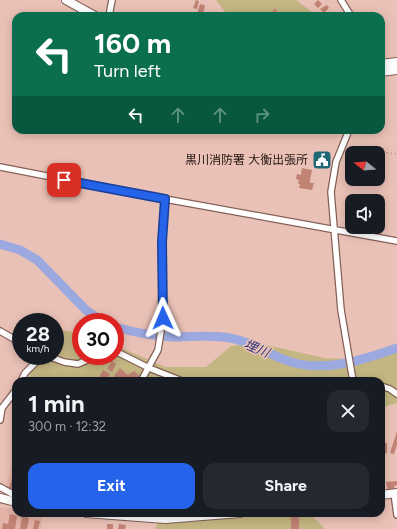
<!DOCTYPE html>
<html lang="en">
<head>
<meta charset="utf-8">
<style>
  body { margin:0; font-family:Figtree,"Noto Sans JP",sans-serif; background:#242831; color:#f1f3f6; height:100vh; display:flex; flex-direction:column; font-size:15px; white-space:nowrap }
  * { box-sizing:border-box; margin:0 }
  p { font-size:13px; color:#9ea1a6 }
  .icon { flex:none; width:22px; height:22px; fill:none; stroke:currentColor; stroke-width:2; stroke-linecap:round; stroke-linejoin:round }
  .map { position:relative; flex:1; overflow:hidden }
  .side { position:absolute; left:12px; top:377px; width:373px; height:140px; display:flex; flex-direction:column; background:#171b24; border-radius:12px; box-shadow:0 2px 10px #0003 }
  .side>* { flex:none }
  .top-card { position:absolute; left:12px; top:12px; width:373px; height:122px; border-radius:12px; box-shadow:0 2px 10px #0003; background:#0b6e4f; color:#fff; overflow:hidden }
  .needle { width:26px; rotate:287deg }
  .buttons { position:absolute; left:345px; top:146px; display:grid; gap:8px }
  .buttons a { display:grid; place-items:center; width:40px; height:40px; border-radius:8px; background:#171b24; box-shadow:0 2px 10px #0003; font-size:20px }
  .speed { position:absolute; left:12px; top:313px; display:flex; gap:8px; font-size:20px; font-weight:700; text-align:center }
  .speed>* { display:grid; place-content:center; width:52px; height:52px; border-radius:50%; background:#171b24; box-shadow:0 2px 10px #0003; line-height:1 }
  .speed small { font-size:10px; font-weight:400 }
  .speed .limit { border:6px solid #d22; background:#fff; color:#111 }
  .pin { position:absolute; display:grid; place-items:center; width:34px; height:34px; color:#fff; margin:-17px; border-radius:8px; box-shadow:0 2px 6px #0006 }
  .me { position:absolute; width:44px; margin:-22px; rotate:359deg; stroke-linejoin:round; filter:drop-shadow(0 0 3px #0008) }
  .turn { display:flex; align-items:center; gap:14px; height:84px; padding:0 16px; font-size:18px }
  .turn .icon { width:52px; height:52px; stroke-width:2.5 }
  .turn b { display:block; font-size:28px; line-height:34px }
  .lanes { display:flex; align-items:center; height:38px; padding:0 16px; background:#0003; justify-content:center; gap:20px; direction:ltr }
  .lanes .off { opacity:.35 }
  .round { display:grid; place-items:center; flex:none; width:42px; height:42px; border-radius:12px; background:#242831 }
  .summary { display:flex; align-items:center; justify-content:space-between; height:68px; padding:0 16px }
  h1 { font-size:24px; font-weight:700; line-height:30px }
  .action { display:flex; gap:8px; margin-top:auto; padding:8px 16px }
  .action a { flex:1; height:46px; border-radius:12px; background:#2563eb; color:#fff; font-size:16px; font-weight:700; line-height:46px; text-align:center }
  .action a+a { background:#242831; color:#f1f3f6 }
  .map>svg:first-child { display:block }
</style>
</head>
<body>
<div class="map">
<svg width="397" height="529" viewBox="0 0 397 529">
  <rect width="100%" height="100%" fill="#eac1b6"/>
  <!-- built -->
  <path fill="#e4b3a7" d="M 16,447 L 16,492 L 6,488 Z
    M 0,507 L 16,510 L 16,513 L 43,514 L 41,529 L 0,529 Z"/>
  <!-- green -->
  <path fill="#c4b683" d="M 216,0 L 296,0 L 312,12 L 298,16 L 228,16 Z
    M 59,330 L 81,333 L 81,356 L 115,356 L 115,345 L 165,367 L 206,367 L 231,346 L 258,343 L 324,358 L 371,360 L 397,352 L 397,403 L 381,408 L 381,381 L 28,381 L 36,356 L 55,356 L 55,333 Z
    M 163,513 L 306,513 L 318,521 L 325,529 L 155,529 Z"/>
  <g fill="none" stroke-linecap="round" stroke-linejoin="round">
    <!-- river -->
    <path stroke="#9ca8e0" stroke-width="9" d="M 0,244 L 20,250 L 37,260 L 87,311 L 104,322
      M 115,327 C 133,332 153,336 172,337 C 189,337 206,335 223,337 C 244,339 261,349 280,358 C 318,375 360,361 397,348"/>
  </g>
  <!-- building -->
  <path fill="#c18373" d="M 196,0 L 199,1 L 197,9 L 193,8 Z
    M 318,0 L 322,4 L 318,8 L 314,4 Z
    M 200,4 L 205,5 L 203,15 L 197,14 Z
    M 327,5 L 329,8 L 324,13 L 320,9 Z
    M 275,8 L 278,13 L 276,16 L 272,12 Z
    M 302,168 L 312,170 L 310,180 L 310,183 L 314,183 L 312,190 L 299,188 L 300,184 L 298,184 L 299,180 L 296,179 L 297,174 L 301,175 Z
    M 112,361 L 116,364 L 112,372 L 107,369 Z
    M 120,368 L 128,375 L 134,371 L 142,378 L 139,381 L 135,381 L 130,377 L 126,381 L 120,381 L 114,376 Z
    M 103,370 L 110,374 L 106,381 L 97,381 Z
    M 397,431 L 397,445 L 394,454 L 390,453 Z
    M 381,443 L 387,443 L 387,453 L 381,454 Z
    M 16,466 L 16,486 L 15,489 L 9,488 Z
    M 397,481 L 397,485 L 394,486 L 395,490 L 388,491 L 386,482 Z
    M 10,514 L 17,516 L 15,529 L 2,529 L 3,523 L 8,524 Z
    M 22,516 L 29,518 L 27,529 L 20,529 Z
    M 291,516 L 299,516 L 299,529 L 291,529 Z
    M 35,520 L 40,521 L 38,529 L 33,529 Z
    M 107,524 L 113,524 L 113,529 L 107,529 Z
    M 119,524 L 126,525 L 125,529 L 118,529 Z"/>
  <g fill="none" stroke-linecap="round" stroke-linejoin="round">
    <defs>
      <path id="minor" d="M 341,0 L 351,16
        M 109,16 L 112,0
        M 349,130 L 336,162 L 331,192 L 341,310 L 353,381
        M 0,167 L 165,199 L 397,241
        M 0,331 L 21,343
        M 115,353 L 119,353 L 149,368 L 182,381
        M 48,356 L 64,362 L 78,364 L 96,356
        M 21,381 L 25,373 L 39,359
        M 141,381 L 158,350 L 163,318 L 162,242 L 165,199
        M 381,386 L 390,389 L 397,394
        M 0,420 L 2,408 L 16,390
        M 0,487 L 16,496
        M 394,493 L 397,515"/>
      <path id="highway" d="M 66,0 L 95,16
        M 381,64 L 397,62
        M 381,72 L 397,70
        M 381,495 L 397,493
        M 0,498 L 16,502
        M 86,513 L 165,519 L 240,513"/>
    </defs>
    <!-- minor casing -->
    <use href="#minor" stroke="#856057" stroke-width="8"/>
    <!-- highway casing -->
    <use href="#highway" stroke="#856057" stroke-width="10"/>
    <!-- path -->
    <path stroke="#8a6e67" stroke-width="1" stroke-dasharray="1 3" stroke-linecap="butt" d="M 347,150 L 374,151 L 397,154"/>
    <!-- minor -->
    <use href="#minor" stroke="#fff" stroke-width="5.5"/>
    <!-- highway -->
    <use href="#highway" stroke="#fff" stroke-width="8"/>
  </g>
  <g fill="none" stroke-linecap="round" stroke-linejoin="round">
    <defs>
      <path id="route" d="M 64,180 L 165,199 L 162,242 L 163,318"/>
    </defs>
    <!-- route casing -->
    <use href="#route" stroke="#184099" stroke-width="10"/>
    <!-- route -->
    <use href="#route" stroke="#2563eb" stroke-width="7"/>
  </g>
  <!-- icons -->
  <defs>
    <symbol id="civic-square" viewBox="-11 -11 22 22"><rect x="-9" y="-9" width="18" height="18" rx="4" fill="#206776" stroke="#eac1b6"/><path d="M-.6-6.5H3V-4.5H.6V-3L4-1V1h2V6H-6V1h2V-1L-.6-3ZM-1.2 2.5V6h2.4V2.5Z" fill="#fff"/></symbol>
  </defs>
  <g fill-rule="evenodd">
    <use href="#civic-square" x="311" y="149" width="22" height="22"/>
  </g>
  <g text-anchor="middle" stroke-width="3" stroke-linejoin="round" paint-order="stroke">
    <!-- poi labels -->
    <g font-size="12" fill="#251713" stroke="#eac1b6" text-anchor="end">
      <text x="308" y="164">黒川消防署 大衡出張所</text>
    </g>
    <!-- water labels -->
    <g font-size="13" font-style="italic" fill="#2c3375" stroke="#eac1b6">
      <text transform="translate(257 348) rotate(23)" y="5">埋川</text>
    </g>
  </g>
</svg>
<div class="buttons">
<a><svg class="needle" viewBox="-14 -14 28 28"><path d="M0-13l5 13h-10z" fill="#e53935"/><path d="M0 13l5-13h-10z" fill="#9ea1a6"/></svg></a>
<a><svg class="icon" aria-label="sound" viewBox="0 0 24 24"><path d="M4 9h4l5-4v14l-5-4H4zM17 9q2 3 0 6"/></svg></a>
</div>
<div class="speed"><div>28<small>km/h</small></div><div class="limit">30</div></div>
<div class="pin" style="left:64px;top:180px;background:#d93025"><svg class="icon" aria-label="arrive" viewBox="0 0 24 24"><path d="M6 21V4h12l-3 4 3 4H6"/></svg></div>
<svg class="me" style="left:163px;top:318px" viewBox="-20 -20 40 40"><path d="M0-17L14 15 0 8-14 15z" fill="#2563eb" stroke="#fff" stroke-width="4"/></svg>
<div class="top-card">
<div class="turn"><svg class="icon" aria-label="left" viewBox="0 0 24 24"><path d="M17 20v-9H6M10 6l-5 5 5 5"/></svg><div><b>160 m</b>Turn left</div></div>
<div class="lanes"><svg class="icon" aria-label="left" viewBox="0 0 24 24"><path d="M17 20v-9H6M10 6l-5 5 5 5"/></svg><svg class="icon off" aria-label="ahead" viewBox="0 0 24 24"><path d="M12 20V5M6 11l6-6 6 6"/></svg><svg class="icon off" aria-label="ahead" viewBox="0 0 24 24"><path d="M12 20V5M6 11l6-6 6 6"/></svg><svg class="icon off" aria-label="right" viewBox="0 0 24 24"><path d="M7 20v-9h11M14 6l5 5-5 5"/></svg></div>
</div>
<section class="side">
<div class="summary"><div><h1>1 min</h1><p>300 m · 12:32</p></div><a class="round"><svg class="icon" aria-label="close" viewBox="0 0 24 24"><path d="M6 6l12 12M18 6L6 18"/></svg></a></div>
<div class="action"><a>Exit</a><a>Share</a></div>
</section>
</div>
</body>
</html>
